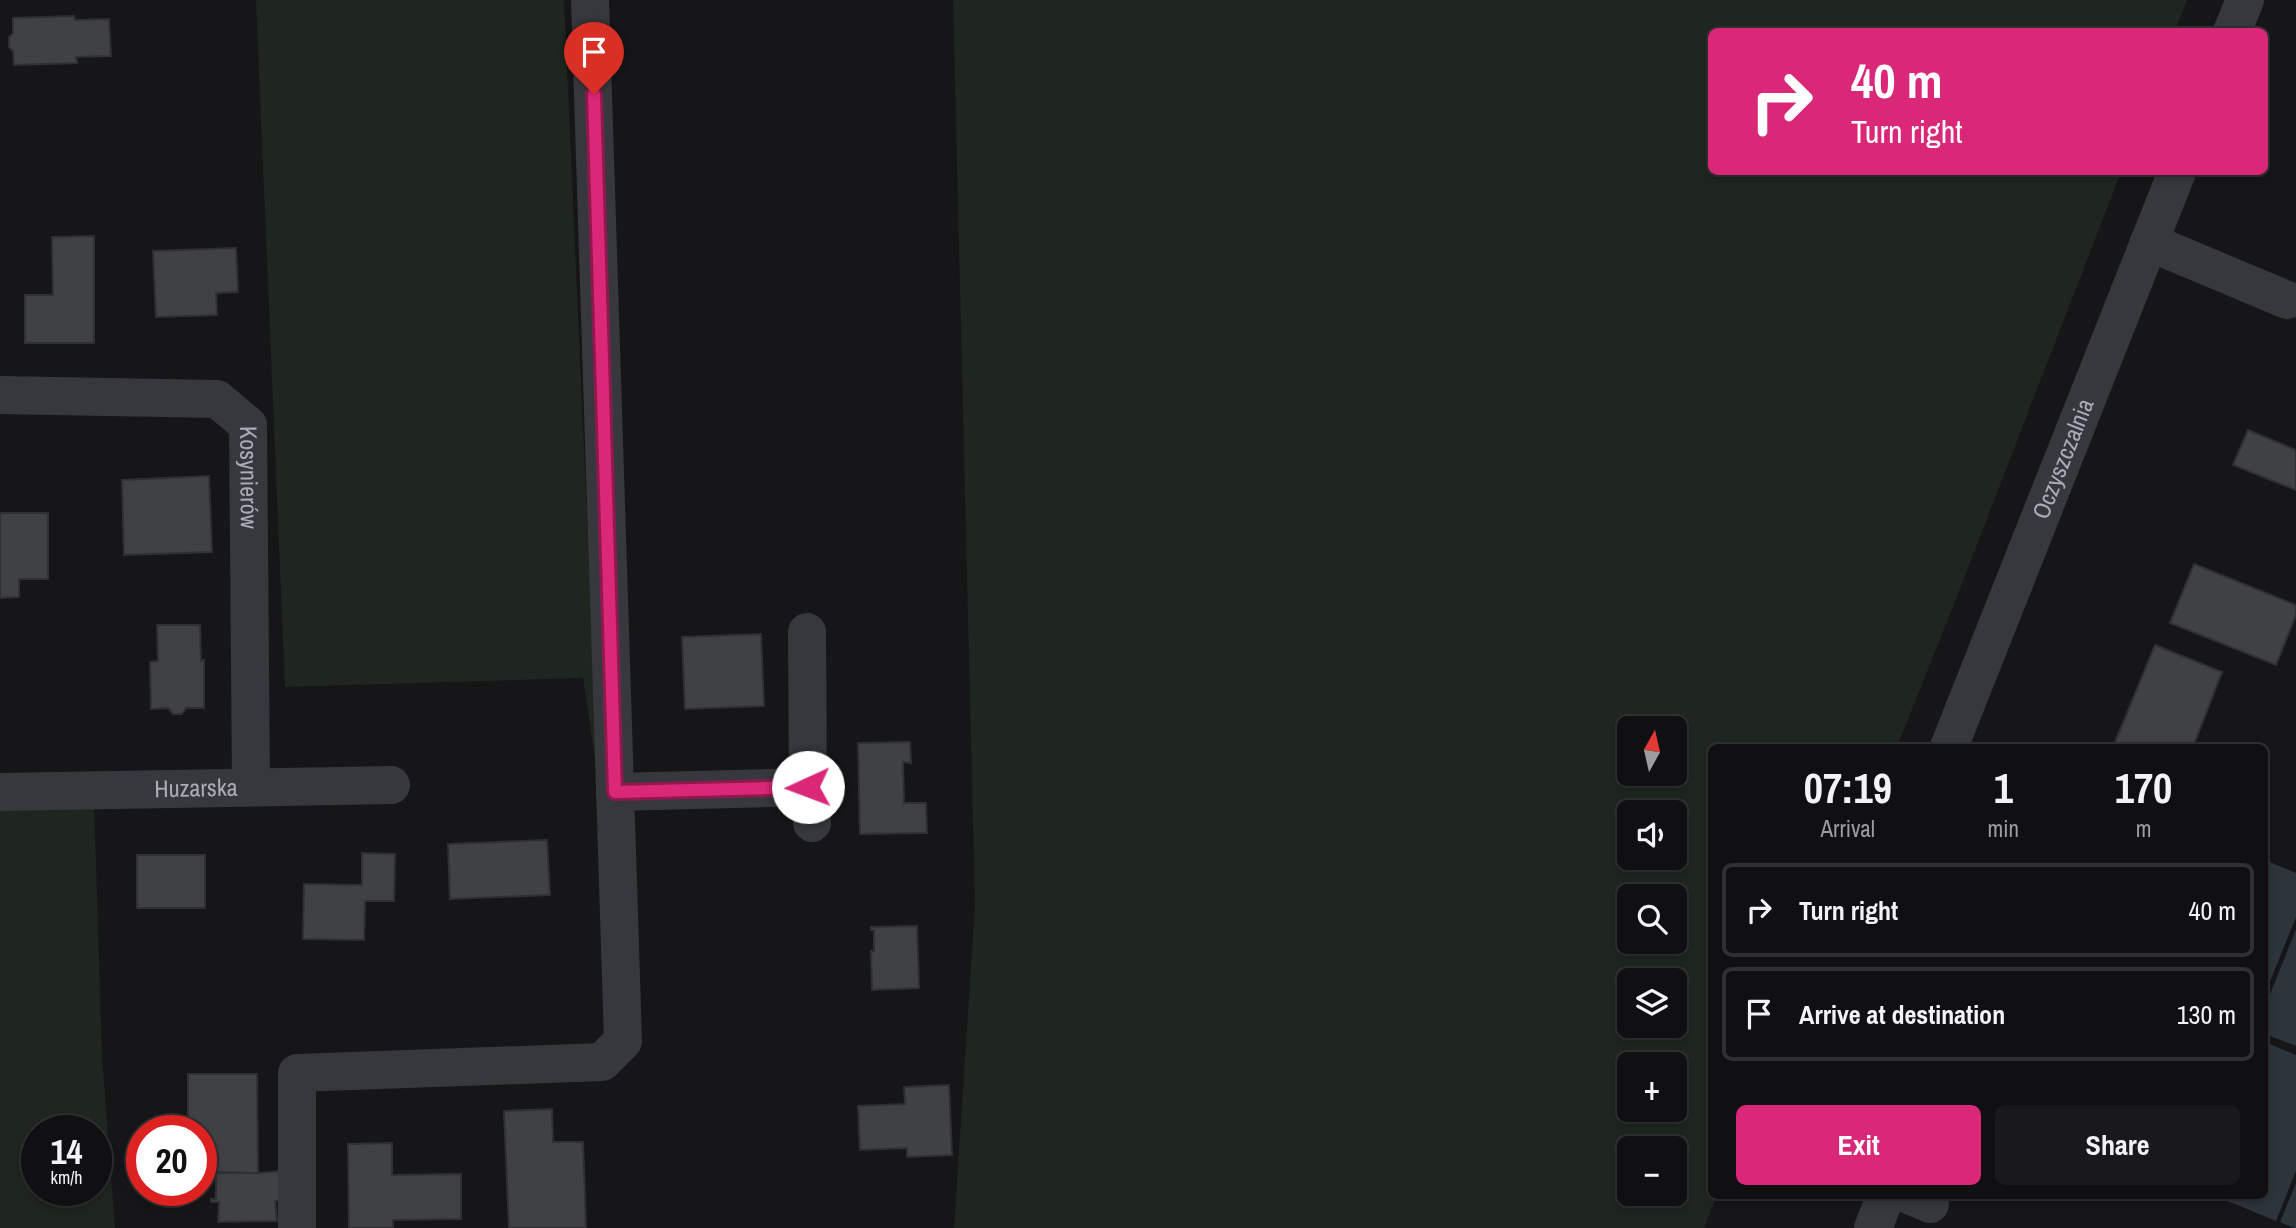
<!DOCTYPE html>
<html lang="en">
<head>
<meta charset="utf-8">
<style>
  body { margin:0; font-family:"Archivo Narrow",sans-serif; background:#19191b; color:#f1f3f6; height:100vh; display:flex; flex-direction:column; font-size:26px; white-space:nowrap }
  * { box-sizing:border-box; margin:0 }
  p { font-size:23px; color:#9c9d9f }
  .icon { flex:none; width:38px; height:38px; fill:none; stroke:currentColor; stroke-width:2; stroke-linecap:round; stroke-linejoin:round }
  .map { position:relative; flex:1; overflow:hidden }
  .panel { position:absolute; left:1708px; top:744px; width:560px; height:455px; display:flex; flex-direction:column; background:#101012; border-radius:10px; box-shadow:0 4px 10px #0003,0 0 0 2px #303032 }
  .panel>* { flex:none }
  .guide { position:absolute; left:1708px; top:28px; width:560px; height:147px; border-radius:10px; box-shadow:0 4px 10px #0003,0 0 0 2px #303032; background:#db2777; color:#fff; overflow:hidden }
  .needle { width:46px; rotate:8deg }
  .fabs { position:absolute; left:1617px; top:716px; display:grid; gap:14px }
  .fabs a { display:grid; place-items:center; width:70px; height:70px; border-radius:10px; background:#101012; box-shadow:0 4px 10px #0003,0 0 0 2px #303032; font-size:35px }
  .speed { position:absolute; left:21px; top:1115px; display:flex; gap:14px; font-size:35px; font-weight:700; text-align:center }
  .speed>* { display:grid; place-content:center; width:91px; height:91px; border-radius:50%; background:#101012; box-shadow:0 4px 10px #0003,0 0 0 2px #303032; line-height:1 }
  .speed small { font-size:18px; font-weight:400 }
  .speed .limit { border:10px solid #d22; background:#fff; color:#111 }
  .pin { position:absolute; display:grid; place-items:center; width:60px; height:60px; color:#fff; margin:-72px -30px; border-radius:50% 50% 50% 0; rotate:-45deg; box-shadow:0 0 7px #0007 }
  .pin .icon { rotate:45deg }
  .me { position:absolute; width:77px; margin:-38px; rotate:268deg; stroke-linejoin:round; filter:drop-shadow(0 0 5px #0008) }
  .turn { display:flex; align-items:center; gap:24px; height:147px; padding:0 28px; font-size:32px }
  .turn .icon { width:91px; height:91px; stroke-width:2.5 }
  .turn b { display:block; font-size:49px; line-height:60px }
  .eta { display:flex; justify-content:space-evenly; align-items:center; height:119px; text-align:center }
  .eta b { font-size:42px; font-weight:700; line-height:49px }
  .primary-button { display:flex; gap:14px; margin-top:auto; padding:14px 28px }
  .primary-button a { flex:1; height:80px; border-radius:10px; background:#db2777; color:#fff; font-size:28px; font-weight:700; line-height:80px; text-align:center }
  .primary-button a+a { background:#19191b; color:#f1f3f6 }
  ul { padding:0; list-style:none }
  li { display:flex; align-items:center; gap:21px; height:94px; margin:0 14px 10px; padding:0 14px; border:4px solid #303032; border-radius:10px }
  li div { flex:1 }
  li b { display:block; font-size:26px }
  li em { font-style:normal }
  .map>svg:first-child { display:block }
</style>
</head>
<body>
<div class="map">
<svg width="2296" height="1228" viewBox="0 0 2296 1228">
  <rect width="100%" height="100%" fill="#161618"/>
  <!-- green -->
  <path fill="#1e261f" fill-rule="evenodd" d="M 256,0 L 564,0 L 599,785 L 583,678 L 285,687 Z
    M 953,0 L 2187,0 L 2175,31 L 1712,32 L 1712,172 L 2121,172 L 1956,599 L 1897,747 L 1712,747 L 1712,1195 L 1717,1195 L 1704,1228 L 954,1228 L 975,905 ZM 1675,728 L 1675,774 L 1629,774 L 1629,728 ZM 1675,812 L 1675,858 L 1629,858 L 1629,812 ZM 1629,896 L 1675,896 L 1675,942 L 1629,942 ZM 1675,980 L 1675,1026 L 1629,1026 L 1629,980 ZM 1629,1064 L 1675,1064 L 1675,1110 L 1629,1110 ZM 1629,1148 L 1675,1148 L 1675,1194 L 1629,1194 Z
    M 94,800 L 102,1056 L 115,1228 L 0,1228 L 0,802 ZM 37,1130 L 96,1130 L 96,1190 L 37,1190 Z"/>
  <!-- water -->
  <path fill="#2c353c" d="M 2265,860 L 2296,873 L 2296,917 L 2265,994 Z
    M 2296,929 L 2296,1046 L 2265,1034 L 2265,1007 Z
    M 2265,1042 L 2296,1055 L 2296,1171 L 2276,1221 L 2213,1195 L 2264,1195 Z
    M 2296,1183 L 2296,1228 L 2294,1228 L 2280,1222 Z"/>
  <!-- building -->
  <path fill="#404145" stroke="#303034" stroke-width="2" d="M 74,16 L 75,20 L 109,19 L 111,56 L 76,57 L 77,63 L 14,65 L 13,51 L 9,47 L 9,37 L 13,33 L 13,18 Z
    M 94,236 L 94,343 L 25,343 L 25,295 L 53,295 L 52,237 Z
    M 236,248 L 238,292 L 216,293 L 217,315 L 156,317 L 153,251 Z
    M 2248,430 L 2296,450 L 2296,490 L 2233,465 Z
    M 209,476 L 212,552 L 124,555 L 122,480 Z
    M 0,513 L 48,513 L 48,579 L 19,579 L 19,597 L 0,598 Z
    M 2194,564 L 2296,605 L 2296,615 L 2276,665 L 2170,623 Z
    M 157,625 L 200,625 L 201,661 L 204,660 L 204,708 L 186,708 L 182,714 L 173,714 L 168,708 L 151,709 L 150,662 L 158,661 Z
    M 761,634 L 764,706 L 685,709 L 682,637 Z
    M 2155,645 L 2222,672 L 2193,747 L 2113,747 Z
    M 910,742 L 911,763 L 903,762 L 904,803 L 926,803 L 927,833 L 860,834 L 858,743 Z
    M 547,840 L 550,895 L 450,899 L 448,844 Z
    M 362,853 L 395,854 L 394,901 L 365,901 L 364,940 L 303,939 L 304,884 L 362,885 Z
    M 137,855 L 205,855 L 205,908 L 137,908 Z
    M 917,926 L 919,988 L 872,990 L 871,951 L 874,951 L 874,930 L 871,930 L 871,927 Z
    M 188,1074 L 257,1074 L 258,1173 L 201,1173 L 201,1130 L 188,1130 Z
    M 949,1085 L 952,1155 L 907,1157 L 907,1148 L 860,1150 L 858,1106 L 905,1104 L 904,1087 Z
    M 552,1109 L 553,1142 L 583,1142 L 586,1228 L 509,1228 L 504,1111 Z
    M 392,1143 L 392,1175 L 461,1174 L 461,1219 L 393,1220 L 393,1228 L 349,1228 L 348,1144 Z
    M 283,1171 L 280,1201 L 275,1201 L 277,1221 L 218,1222 L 219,1202 L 211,1202 L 211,1199 L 216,1199 L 216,1175 L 211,1175 L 211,1172 L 258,1173 Z"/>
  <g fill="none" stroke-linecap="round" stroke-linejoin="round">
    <!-- minor -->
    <g stroke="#37383d" stroke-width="38">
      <path d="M 2232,32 L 2245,0"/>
      <path d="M 2149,242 L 2287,300"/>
      <path id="s1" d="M 0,395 L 217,399 L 248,425 L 251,787"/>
      <path id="s2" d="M 1949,747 L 2177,172"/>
      <path d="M 808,787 L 812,823"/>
      <path id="s3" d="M 0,792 L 391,785"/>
      <path d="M 615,792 L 808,787 L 807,632"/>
      <path d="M 1909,1195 L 1930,1204"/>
      <path d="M 297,1228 L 297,1073 L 602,1062 L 623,1041 L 590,0"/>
      <path d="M 1873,1228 L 1886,1195"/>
    </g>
  </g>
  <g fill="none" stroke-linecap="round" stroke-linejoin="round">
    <defs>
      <path id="route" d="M 594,94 L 615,792 L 808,787"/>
    </defs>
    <!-- route casing -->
    <use href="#route" stroke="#8e194d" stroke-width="18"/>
    <!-- route -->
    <use href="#route" stroke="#db2777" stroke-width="12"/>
  </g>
  <g text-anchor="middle" stroke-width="7" stroke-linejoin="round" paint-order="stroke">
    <!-- street labels -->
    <g font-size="24" fill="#a8adb8" stroke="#111113">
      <text dy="8" stroke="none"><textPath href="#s2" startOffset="310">Oczyszczalnia</textPath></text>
      <text dy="8" stroke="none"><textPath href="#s1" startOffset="310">Kosynierów</textPath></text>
      <text dy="8" stroke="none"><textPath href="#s3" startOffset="196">Huzarska</textPath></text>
    </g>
  </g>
</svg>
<div class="fabs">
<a><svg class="needle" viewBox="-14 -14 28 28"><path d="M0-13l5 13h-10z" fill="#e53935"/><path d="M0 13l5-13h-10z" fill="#9c9d9f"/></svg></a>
<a><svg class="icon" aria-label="sound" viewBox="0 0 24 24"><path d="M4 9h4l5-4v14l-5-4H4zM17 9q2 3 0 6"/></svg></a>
<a><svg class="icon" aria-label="search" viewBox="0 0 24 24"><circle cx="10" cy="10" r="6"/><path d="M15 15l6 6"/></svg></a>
<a><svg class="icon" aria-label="layers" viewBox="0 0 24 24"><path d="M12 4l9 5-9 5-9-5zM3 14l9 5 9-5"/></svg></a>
<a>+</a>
<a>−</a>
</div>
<div class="speed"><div>14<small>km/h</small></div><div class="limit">20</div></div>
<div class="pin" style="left:594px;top:94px;background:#d93025"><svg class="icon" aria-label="arrive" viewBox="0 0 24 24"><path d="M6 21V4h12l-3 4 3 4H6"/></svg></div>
<svg class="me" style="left:808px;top:787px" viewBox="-20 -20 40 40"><circle r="19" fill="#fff"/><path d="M0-13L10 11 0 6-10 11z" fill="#db2777"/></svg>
<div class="guide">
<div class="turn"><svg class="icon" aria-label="right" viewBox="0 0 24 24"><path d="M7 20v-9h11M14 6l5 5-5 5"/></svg><div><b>40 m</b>Turn right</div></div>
</div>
<section class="panel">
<div class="eta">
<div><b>07:19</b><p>Arrival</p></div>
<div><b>1</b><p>min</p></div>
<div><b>170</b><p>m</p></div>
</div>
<ul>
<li><svg class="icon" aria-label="right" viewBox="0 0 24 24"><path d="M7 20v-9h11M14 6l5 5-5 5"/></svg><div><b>Turn right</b></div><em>40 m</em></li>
<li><svg class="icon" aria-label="arrive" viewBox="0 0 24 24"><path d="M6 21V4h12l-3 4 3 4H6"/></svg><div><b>Arrive at destination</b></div><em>130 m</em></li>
</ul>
<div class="primary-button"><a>Exit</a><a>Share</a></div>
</section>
</div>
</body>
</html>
